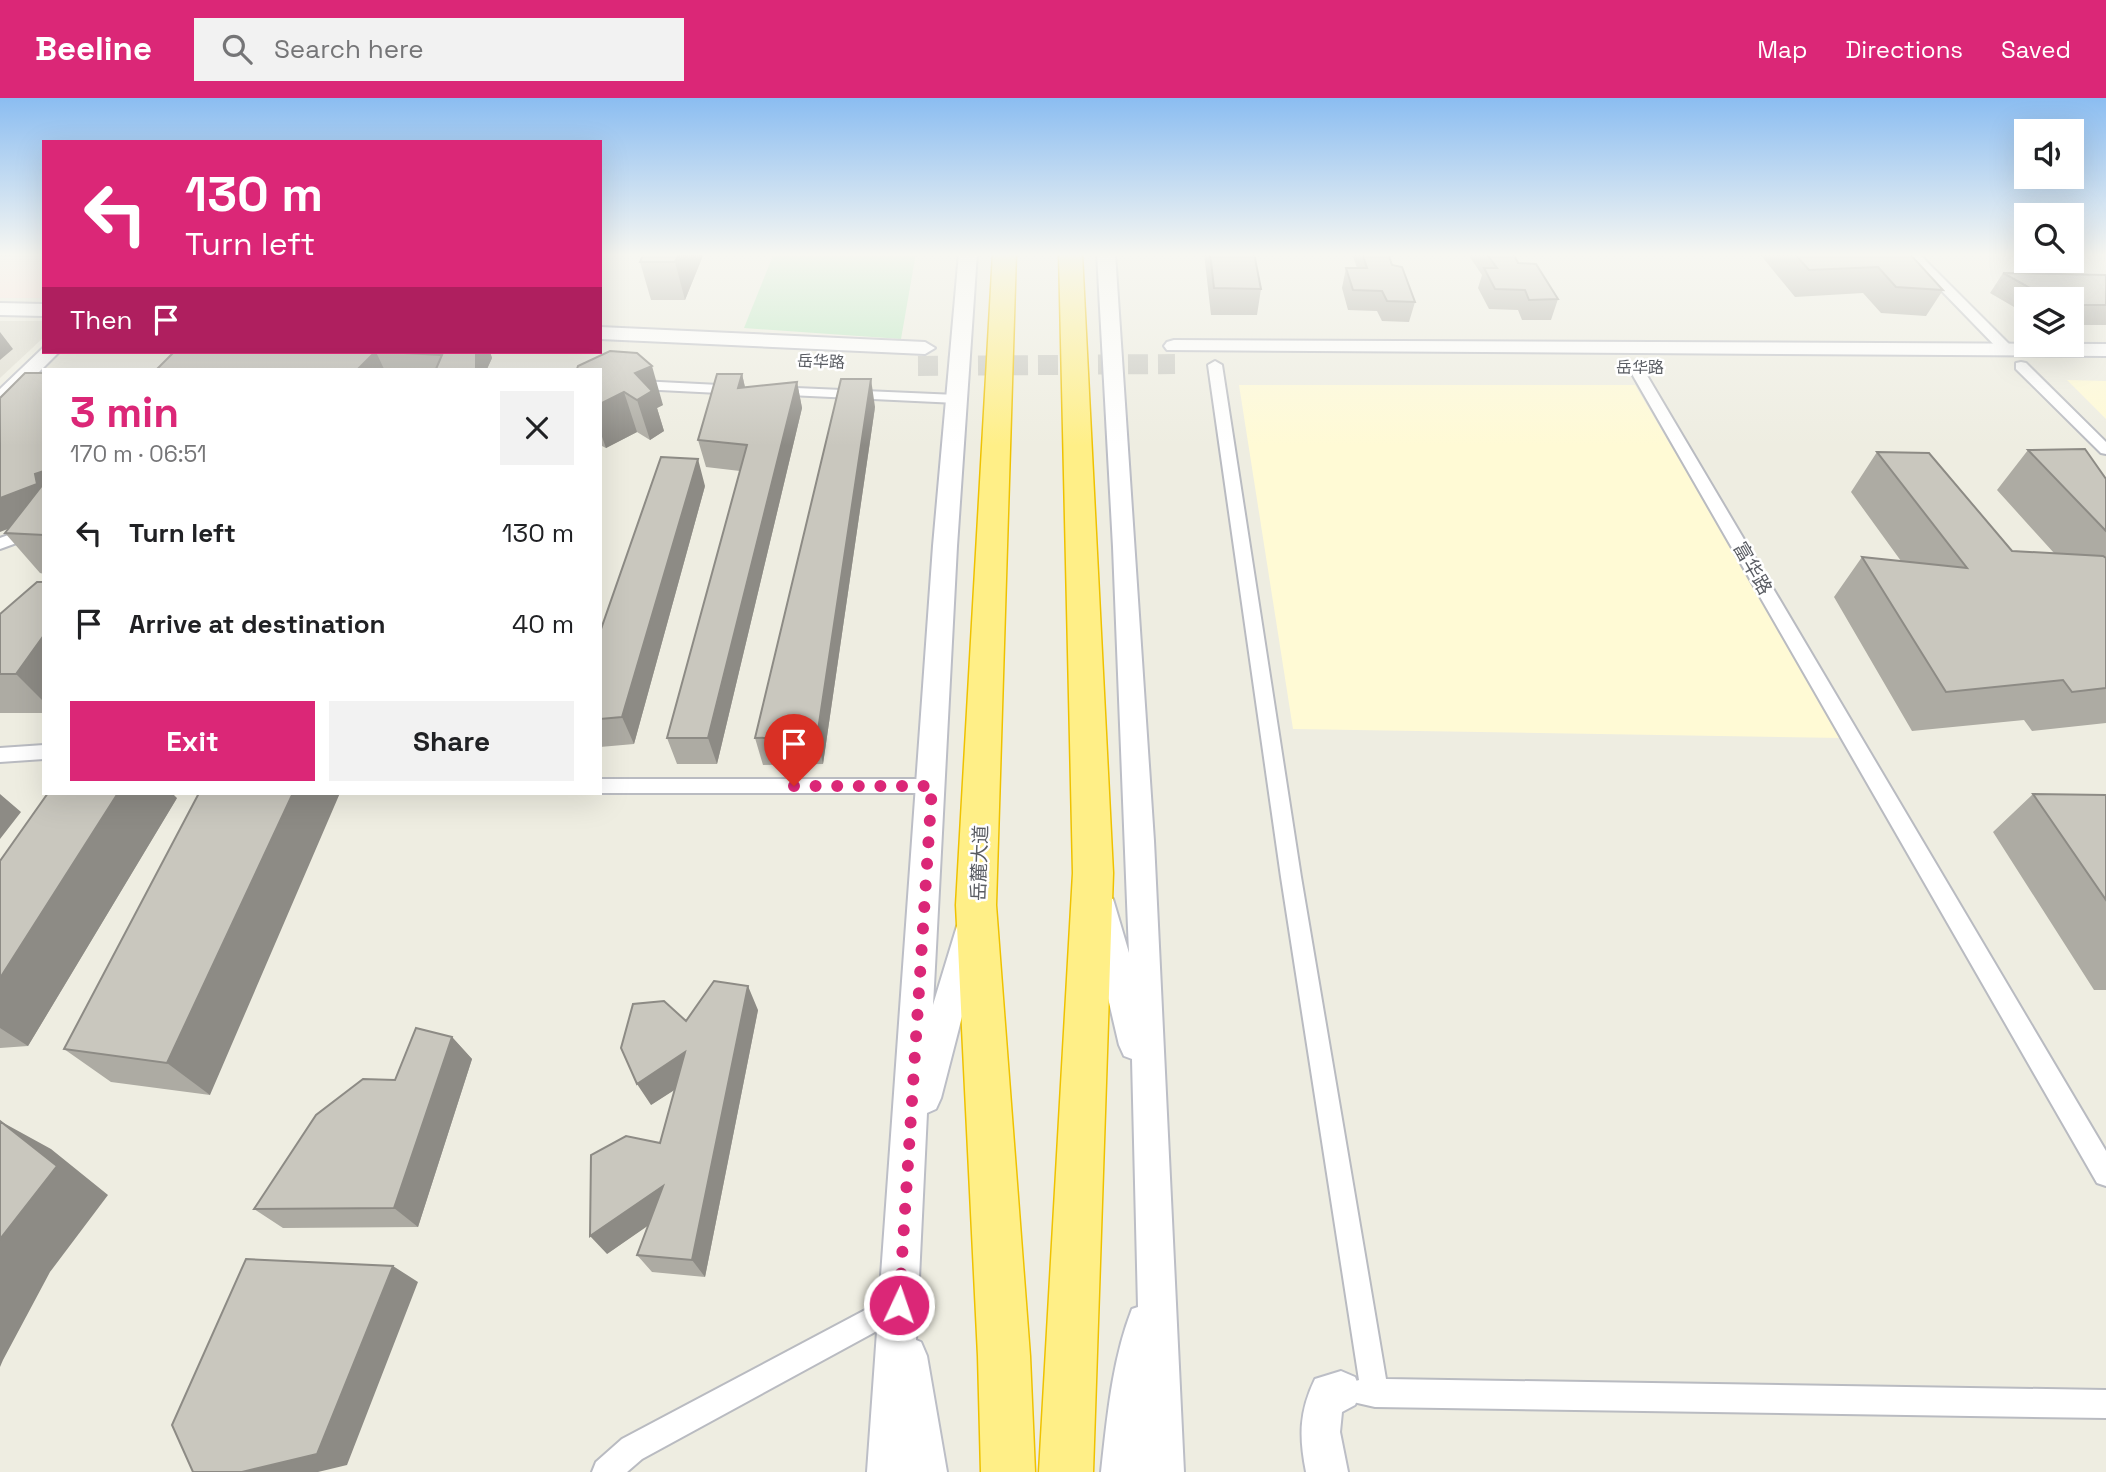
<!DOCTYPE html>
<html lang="en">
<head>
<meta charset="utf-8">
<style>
  body { margin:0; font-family:"Space Grotesk","Noto Sans SC",sans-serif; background:#f2f2f2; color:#202124; height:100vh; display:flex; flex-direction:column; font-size:26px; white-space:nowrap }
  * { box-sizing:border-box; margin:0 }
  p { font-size:23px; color:#757577 }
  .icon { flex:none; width:38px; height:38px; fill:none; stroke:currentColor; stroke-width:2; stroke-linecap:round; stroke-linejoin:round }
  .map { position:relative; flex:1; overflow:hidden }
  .panel { position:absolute; left:42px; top:270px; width:560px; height:427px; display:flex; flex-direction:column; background:#fff; border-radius:0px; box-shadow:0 7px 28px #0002 }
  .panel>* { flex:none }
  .banner { position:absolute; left:42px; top:42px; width:560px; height:214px; border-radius:0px; box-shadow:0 7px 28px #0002; background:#db2777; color:#fff; overflow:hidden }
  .tools { position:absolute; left:2014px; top:21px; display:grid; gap:14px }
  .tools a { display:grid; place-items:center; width:70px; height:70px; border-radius:0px; background:#fff; box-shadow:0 7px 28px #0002; font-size:35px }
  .pin { position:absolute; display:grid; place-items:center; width:60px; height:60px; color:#fff; margin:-72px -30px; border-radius:50% 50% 50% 0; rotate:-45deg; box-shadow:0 0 7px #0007 }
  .pin .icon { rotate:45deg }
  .me { position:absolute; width:77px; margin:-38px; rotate:3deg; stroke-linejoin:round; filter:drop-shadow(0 0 5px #0008) }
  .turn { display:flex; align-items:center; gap:24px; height:147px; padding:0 28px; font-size:32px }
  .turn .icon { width:91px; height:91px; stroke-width:2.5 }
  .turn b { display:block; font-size:49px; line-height:60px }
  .then { display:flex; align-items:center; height:66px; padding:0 28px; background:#0003; gap:14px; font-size:26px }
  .round { display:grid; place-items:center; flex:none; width:74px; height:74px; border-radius:0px; background:#f2f2f2 }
  .summary { display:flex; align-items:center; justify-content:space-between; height:119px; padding:0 28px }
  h1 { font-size:42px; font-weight:600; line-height:52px; color:#db2777 }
  .cta { display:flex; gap:14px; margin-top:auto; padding:14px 28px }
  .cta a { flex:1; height:80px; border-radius:0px; background:#db2777; color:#fff; font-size:28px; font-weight:600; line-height:80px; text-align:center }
  .cta a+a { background:#f2f2f2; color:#202124 }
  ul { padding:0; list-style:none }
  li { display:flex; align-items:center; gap:21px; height:91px; padding:0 28px }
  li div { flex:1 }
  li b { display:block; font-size:26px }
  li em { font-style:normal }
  header { display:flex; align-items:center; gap:42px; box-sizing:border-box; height:98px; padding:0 35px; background:#db2777; color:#fff }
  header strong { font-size:33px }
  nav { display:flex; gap:38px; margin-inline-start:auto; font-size:24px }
  .search { width:490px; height:63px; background:#f2f2f2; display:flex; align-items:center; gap:18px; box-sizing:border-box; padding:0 24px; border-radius:0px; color:#757577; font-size:26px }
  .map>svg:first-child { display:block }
</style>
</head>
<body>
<header>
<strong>Beeline</strong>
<div class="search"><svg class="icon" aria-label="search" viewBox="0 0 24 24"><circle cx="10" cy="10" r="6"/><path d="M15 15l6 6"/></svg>Search here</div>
<nav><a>Map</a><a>Directions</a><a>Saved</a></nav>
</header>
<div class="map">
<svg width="2106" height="1374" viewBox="0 0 2106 1374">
  <rect width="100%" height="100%" fill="#eeede1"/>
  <!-- commercial -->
  <path fill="#fffad5" d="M 2067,282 L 2106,283 L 2106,321 Z
    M 1239,287 L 1635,287 L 1844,640 L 1293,631 Z"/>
  <!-- education -->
  <path fill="#dedcd0" d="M 0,223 L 44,223 L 44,239 L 0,280 Z"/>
  <!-- medical -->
  <path fill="#fde2db" d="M 0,155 L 44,155 L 44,200 L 0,200 Z"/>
  <!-- green -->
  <path fill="#bbe8c1" d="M 774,155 L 916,155 L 901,241 L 744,230 Z"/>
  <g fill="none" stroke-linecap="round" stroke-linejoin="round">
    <!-- secondary-tunnel -->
    <path stroke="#c9c9c2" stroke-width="20" stroke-dasharray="20 10" stroke-linecap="butt" d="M 918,268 L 1175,266"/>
    <defs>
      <path id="street" d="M 1905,155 L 1918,155 L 2012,249 L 2012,255 L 2002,255 Z
        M 1215,263 L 1222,267 L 1301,779 L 1386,1281 L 2106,1292 L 2106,1320 L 1375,1309 L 1353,1304 L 1349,1294 L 1353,1284 L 1359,1282 L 1281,779 L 1208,267 Z
        M 2021,264 L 2026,265 L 2106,344 L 2106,356 L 2101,355 L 2016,271 L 2016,265 Z
        M 1635,265 L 1642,269 L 2106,1053 L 2106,1088 L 2097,1085 L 1628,269 Z
        M 600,281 L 739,288 L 746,292 L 739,296 L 600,289 Z
        M 773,289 L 957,297 L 964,301 L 957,305 L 768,296 L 768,290 Z
        M 44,424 L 44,435 L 0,451 L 0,440 Z
        M 44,647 L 44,661 L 0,664 L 0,650 Z
        M 600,681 L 932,681 L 939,683 L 942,688 L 939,693 L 932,695 L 598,695 L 600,695 Z
        M 899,1194 L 908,1198 L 912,1207 L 908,1216 L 642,1361 L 627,1374 L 592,1374 L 596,1364 L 622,1341 Z"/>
      <path id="secondary" d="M 959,155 L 977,155 L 957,448 L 933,907 L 957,828 L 968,824 L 979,828 L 983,837 L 941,1000 L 936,1011 L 927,1015 L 916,1242 L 921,1244 L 927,1258 L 947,1374 L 867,1374 L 933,448 Z
        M 1097,155 L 1115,155 L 1154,743 L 1184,1374 L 1101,1374 C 1107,1320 1112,1262 1132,1211 L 1138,1209 L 1132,961 L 1124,958 L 1119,947 L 1087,810 L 1091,801 L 1102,797 L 1113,801 L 1129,855 L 1113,449 Z
        M 0,205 L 44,206 L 44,218 L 0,217 Z
        M 600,229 L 925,244 L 935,250 L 925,256 L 600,241 Z
        M 1174,242 L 2106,246 L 2106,258 L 1167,252 L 1164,248 L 1167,244 Z
        M 44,249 L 44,254 L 59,254 L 7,306 L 0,308 L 0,291 Z
        M 1341,1273 L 1355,1279 L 1361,1293 L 1355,1307 L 1342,1314 L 1340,1334 L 1348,1374 L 1306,1374 C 1299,1339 1299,1314 1315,1281 Z"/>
      <path id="highway" d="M 993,155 L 1016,155 L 996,807 L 1030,1258 L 1035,1374 L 981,1374 L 978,1258 L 956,807 Z
        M 1059,155 L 1082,155 L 1113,775 L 1093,1374 L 1039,1374 L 1073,775 Z"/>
    </defs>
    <!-- street casing -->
    <use href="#street" stroke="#b9bbc1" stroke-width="4"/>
    <!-- secondary casing -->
    <use href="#secondary" stroke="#bcbec6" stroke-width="4"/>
    <!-- highway casing -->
    <use href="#highway" stroke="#efc200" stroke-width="3"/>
    <!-- street -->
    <use href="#street" fill="#fff" fill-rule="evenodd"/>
    <!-- secondary -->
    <use href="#secondary" fill="#fff" fill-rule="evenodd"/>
    <!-- highway -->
    <use href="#highway" fill="#ffef87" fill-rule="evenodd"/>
  </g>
  <!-- wall -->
  <path fill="#adaba3" d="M 0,155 L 17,155 L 11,158 L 0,158 Z
    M 704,155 L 685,202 L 651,202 L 640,164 Z
    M 1204,155 L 1254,155 L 1261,191 L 1257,217 L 1211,217 Z
    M 1352,155 L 1388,155 L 1392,167 L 1415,204 L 1409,224 L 1382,223 L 1377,213 L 1348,212 L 1342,190 L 1346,170 L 1357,170 Z
    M 1467,155 L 1513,155 L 1518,165 L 1558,201 L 1551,222 L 1522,222 L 1518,212 L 1489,211 L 1478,190 L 1482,177 Z
    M 1759,155 L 1909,155 L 1943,192 L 1926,218 L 1881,215 L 1863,195 L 1795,199 Z
    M 2003,175 L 2106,177 L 2106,227 L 2072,227 L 2072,201 L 2026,201 L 2026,216 L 1990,195 Z
    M 174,254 L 490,254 L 492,260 L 487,271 L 157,271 Z
    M 600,271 L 663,307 L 657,310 L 664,333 L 650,342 L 637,334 L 606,350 L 600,347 Z
    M 44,275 L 44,476 L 40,475 L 5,435 L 8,431 Z
    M 742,276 L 745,289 L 797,284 L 802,310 L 717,666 L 677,666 L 667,640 L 740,373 L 706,369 L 698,342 Z
    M 875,309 L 823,666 L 763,667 L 755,640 Z
    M 2028,352 L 2106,381 L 2106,625 L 2032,633 L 2024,622 L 1912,633 L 1834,499 L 1862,459 L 1901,463 L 1851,394 L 1877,354 L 2012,453 L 2054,455 L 1997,392 Z
    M 705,388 L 634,646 L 600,649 L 600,534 Z
    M 44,484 L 44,615 L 0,615 L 0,516 Z
    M 199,695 L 210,997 L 111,984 L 64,951 Z
    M 2033,696 L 2106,697 L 2106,892 L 2094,892 L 1993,734 Z
    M 177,700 L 28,948 L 0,950 L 0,763 Z
    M 758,912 L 705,1179 L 652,1174 L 637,1157 L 648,1127 L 607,1156 L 660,1045 L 675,991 L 651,1007 L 686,923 Z
    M 452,939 L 472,961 L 418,1129 L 283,1130 L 254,1111 L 395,982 Z"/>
  <!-- shaded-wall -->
  <path fill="#8d8b85" d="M 679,155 L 704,155 L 685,202 L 675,164 Z
    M 0,234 L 13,251 L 0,262 Z
    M 376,254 L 384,271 L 358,271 Z
    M 476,254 L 490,254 L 492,260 L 487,271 L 476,271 Z
    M 652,268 L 663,307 L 657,310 L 664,333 L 650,342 L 637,302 L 635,275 Z
    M 742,276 L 748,303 L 738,290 Z
    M 871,281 L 875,309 L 823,666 L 817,639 Z
    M 797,284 L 802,310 L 717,666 L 708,640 Z
    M 624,294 L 637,334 L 606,350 L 600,333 L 600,306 Z
    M 698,361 L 705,388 L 634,646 L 622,619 Z
    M 44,373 L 44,417 L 0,434 L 0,400 L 35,376 Z
    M 44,537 L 44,604 L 16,576 Z
    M 118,695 L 172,695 L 177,700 L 28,948 L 0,930 L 0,880 Z
    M 293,695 L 340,695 L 210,997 L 167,965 Z
    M 0,696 L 21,714 L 0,741 Z
    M 748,888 L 758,912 L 705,1179 L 692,1162 Z
    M 452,939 L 472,961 L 418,1129 L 394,1110 Z
    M 685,954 L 698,977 L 651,1007 L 637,986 Z
    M 0,1023 L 51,1051 L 108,1097 L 50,1174 L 3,1262 L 0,1269 Z
    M 663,1088 L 678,1107 L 607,1156 L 590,1138 Z
    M 393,1168 L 418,1184 L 347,1367 L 318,1374 L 242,1374 Z"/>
  <!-- building -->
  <path fill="#c9c7be" stroke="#8d8b85" stroke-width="2" d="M 644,155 L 679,155 L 675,164 L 640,164 Z
    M 1210,155 L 1254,155 L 1261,191 L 1214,190 Z
    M 1362,155 L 1388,155 L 1392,167 L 1402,169 L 1415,204 L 1387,203 L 1382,193 L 1353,192 L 1346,170 L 1367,170 Z
    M 1486,155 L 1513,155 L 1518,165 L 1536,166 L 1558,201 L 1529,202 L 1525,192 L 1495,191 L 1484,170 L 1497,170 Z
    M 1794,155 L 1909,155 L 1943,192 L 1896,189 L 1878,169 L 1809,172 Z
    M 2003,175 L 2106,177 L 2106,207 L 2084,207 L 2072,205 L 2072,201 L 2050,201 Z
    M 610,253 L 637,255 L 652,268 L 635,275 L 652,293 L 637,302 L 624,294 L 600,306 L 600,271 L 577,271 L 578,268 Z
    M 174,254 L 375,254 L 358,271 L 157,271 Z
    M 385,254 L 476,254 L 476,271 L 436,271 L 442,257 Z
    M 25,275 L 44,275 L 44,373 L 35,376 L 37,386 L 0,400 L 0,300 Z
    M 717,276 L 742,276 L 738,290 L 797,284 L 708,640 L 667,640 L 747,347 L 698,342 Z
    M 841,281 L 871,281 L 817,639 L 755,640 Z
    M 2085,351 L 2106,381 L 2106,433 L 2028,352 Z
    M 1877,354 L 1929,355 L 2012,453 L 2103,458 L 2106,460 L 2106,590 L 2072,594 L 2063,582 L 1946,594 L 1862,459 L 1967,470 Z
    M 661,359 L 698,361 L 622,619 L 600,621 L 600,534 Z
    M 44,385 L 44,437 L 5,435 Z
    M 37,484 L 44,484 L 44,537 L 16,576 L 0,576 L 0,516 Z
    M 48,695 L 118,695 L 0,880 L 0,763 Z
    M 199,695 L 293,695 L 167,965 L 64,951 Z
    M 2033,696 L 2106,697 L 2106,802 Z
    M 714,883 L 748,888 L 692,1162 L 637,1157 L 663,1088 L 590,1138 L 591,1057 L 626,1038 L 660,1045 L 685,954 L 637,986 L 621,950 L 633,906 L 664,903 L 686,923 Z
    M 416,930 L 452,939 L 394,1110 L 254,1111 L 316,1017 L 363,981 L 395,982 Z
    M 0,1023 L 57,1068 L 0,1141 Z
    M 246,1161 L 393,1168 L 317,1356 L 242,1374 L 193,1374 L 172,1327 Z"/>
  <!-- sky -->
  <linearGradient id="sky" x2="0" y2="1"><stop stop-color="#8bbdf1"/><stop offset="0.45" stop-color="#f7f7f2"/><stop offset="1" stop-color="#f7f7f2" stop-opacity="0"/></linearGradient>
  <rect width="2106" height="348" fill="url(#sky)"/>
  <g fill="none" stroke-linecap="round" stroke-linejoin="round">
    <!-- route -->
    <path stroke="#db2777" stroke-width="12" stroke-dasharray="0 21.6" d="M 794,688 L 932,688 L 899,1207"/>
  </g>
  <g text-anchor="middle" stroke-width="5" stroke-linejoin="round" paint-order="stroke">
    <!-- far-street labels -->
    <g font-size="16" fill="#5a5d63" stroke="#fff">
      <text transform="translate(821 263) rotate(2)" y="6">岳华路</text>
      <text x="1640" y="275">岳华路</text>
    </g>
    <!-- street labels -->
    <g font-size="19" fill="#5a5d63" stroke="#fff">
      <text transform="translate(1753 470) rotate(60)" y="7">富华路</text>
      <text transform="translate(979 765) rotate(-88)" y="7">岳麓大道</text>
    </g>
  </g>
</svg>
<div class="tools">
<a><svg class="icon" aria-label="sound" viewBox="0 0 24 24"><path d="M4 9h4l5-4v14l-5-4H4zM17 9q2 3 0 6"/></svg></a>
<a><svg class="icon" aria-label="search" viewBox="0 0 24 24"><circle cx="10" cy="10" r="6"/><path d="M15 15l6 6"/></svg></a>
<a><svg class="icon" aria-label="layers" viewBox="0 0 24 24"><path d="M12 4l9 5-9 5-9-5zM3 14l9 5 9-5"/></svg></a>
</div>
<div class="pin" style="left:794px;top:688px;background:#d93025"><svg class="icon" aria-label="arrive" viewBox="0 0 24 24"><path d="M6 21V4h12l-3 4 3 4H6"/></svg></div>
<svg class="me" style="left:899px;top:1207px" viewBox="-20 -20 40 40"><circle r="17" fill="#db2777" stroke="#fff" stroke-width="3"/><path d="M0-11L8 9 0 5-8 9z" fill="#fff"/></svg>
<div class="banner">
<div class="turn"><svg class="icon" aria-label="left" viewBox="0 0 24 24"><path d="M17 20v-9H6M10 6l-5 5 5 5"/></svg><div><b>130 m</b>Turn left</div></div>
<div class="then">Then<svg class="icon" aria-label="arrive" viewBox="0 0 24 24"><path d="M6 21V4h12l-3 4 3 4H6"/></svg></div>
</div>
<section class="panel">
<div class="summary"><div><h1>3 min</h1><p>170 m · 06:51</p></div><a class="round"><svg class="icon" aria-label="close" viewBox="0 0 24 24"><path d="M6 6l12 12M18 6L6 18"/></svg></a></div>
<ul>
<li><svg class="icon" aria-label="left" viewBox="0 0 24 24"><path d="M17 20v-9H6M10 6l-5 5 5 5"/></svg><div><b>Turn left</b></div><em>130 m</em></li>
<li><svg class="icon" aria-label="arrive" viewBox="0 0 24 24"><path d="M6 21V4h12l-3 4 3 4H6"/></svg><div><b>Arrive at destination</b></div><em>40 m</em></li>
</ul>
<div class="cta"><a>Exit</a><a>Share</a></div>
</section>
</div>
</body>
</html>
